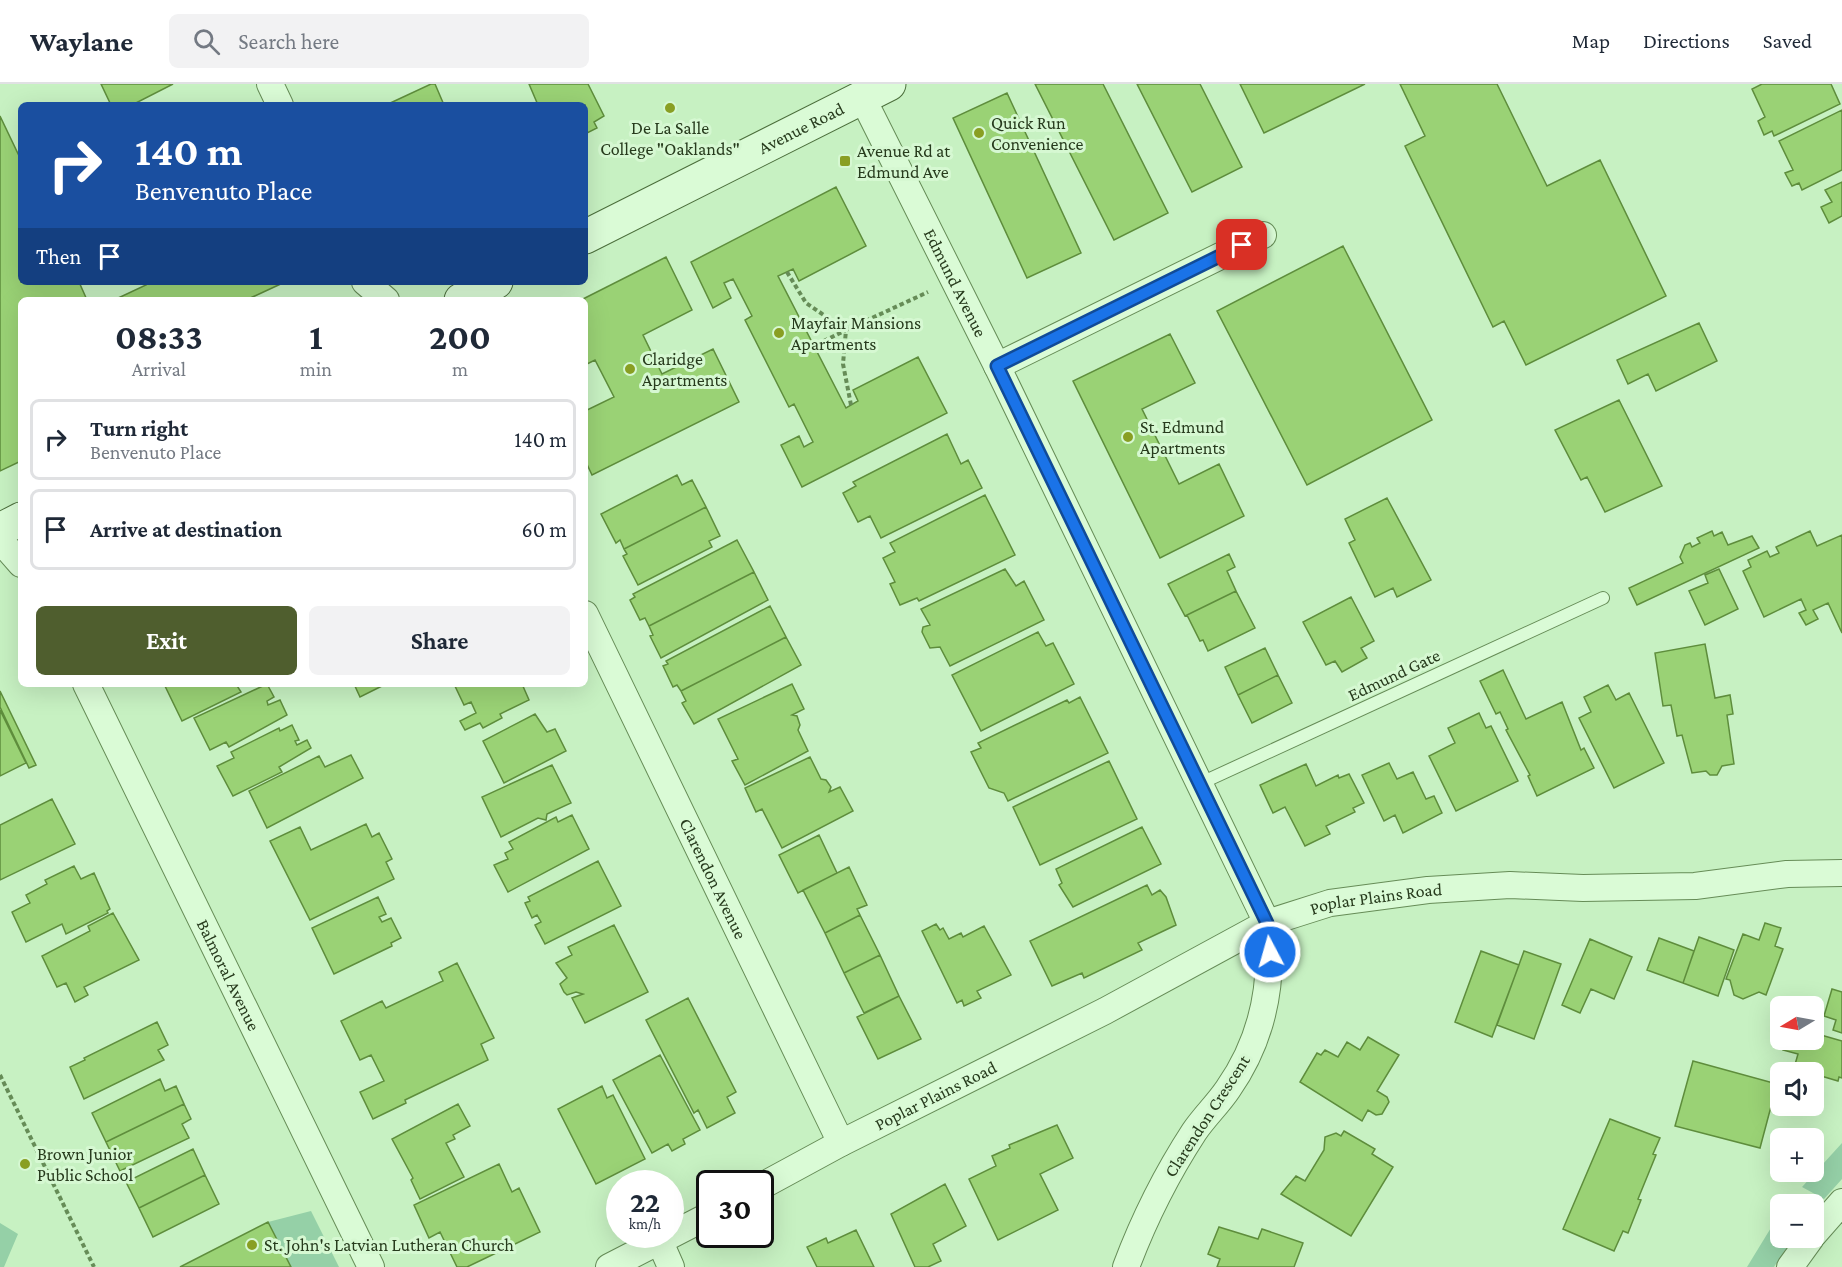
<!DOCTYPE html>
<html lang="en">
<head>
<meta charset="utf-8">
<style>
  body { margin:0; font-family:"Crimson Pro",serif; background:#f2f2f3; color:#1f2937; height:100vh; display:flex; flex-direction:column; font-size:22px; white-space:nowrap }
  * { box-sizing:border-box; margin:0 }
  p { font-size:20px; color:#747a83 }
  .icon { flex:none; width:33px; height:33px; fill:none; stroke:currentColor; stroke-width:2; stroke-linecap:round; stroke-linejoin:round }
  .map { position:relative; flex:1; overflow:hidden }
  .drawer { position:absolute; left:18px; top:213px; width:570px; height:390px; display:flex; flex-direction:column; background:#fff; border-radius:9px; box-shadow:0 6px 24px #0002 }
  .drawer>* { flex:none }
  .hud { position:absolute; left:18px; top:18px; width:570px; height:183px; border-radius:9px; box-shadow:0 6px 24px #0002; background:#1a4fa0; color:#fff; overflow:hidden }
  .needle { width:39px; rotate:260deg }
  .buttons { position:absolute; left:1770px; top:912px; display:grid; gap:12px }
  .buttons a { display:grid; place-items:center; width:54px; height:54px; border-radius:9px; background:#fff; box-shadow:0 6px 24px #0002; font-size:30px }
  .speed { position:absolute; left:606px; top:1086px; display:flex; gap:12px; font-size:30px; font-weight:700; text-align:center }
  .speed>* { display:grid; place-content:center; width:78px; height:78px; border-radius:50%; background:#fff; box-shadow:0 6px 24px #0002; line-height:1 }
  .speed small { font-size:15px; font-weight:400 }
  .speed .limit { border:3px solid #111; border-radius:9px; background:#fff; color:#111 }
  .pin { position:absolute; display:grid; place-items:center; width:51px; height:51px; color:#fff; margin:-26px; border-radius:12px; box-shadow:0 3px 9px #0006 }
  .me { position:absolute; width:66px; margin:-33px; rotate:354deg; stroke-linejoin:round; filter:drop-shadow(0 0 4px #0008) }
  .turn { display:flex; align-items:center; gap:21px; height:126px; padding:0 18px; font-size:27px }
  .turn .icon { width:78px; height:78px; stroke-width:2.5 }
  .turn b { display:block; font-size:42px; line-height:51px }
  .then { display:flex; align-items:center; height:57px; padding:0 18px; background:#0003; gap:12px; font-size:22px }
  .eta { display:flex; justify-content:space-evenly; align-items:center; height:102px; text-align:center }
  .eta b { font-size:36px; font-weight:700; line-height:42px }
  .button { display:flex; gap:12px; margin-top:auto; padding:12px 18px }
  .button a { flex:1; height:69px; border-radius:9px; background:#4f5e2e; color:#fff; font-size:24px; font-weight:700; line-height:69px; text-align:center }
  .button a+a { background:#f2f2f3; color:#1f2937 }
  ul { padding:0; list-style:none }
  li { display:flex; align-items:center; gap:18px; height:81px; margin:0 12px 9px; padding:0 6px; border:3px solid #e0e1e3; border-radius:9px }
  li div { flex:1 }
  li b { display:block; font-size:22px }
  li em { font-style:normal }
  header { display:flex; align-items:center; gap:36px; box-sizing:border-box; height:84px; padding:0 30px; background:#fff; border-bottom:2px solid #e0e1e3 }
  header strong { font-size:28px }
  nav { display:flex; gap:33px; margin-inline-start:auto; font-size:21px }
  .search { width:420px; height:54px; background:#f2f2f3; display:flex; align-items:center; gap:15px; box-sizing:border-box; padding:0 21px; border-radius:9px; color:#747a83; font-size:22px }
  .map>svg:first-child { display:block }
</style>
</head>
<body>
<header>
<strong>Waylane</strong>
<div class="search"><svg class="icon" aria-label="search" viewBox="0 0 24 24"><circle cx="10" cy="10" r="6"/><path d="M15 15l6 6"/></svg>Search here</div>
<nav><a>Map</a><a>Directions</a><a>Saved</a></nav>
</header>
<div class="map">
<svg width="1842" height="1183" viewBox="0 0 1842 1183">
  <rect width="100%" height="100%" fill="#c7f1c2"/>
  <!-- green -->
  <path fill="#95d0a7" d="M 1842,1059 L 1842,1095 L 1824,1115 L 1802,1103 Z
    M 311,1127 L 339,1183 L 291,1183 L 268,1138 Z
    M 1780,1129 L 1780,1154 L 1793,1154 L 1774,1183 L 1747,1183 Z
    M 0,1139 L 18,1150 L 4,1183 L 0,1183 Z"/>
  <!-- building -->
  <path fill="#9ad275" stroke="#5e8d3c" stroke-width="1.5" d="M 101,0 L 173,0 L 132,21 L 111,21 Z
    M 431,0 L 435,0 L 444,21 L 386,21 Z
    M 529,0 L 588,0 L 604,32 L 594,38 L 597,44 L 585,50 L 585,21 L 538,21 Z
    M 1035,0 L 1103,0 L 1168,129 L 1114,156 Z
    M 1137,0 L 1200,0 L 1242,83 L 1192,108 Z
    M 1240,0 L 1365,0 L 1264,49 Z
    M 1400,0 L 1497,0 L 1547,102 L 1600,76 L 1666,212 L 1526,281 L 1504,237 L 1493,243 L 1405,62 L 1425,52 Z
    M 1762,0 L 1831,0 L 1840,20 L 1774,52 L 1772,47 L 1764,51 L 1758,37 L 1765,33 L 1752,5 Z
    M 1007,9 L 1081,169 L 1027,194 L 953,34 Z
    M 1842,26 L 1842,86 L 1802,106 L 1799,99 L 1792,102 L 1785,89 L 1793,86 L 1779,57 Z
    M 0,32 L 21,76 L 21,198 L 79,198 L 87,216 L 21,216 L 21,377 L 0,387 Z
    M 1842,98 L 1842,132 L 1829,139 L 1821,123 L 1832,118 L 1825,106 Z
    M 836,103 L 866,162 L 799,197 L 793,185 L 778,192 L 846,324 L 858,317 L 853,306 L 918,273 L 947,329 L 802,403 L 781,361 L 799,352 L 804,363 L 813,358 L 794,320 L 789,323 L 745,236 L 752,232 L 733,195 L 724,199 L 731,214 L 713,224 L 691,178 Z
    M 1343,162 L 1432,336 L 1307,401 L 1217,227 Z
    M 666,173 L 692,226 L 643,251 L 662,290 L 713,265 L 739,318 L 592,391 L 585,376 L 585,327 L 614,313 L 595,276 L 585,281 L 585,216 L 581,216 Z
    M 144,198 L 285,198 L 246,216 L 114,216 L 146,201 Z
    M 1699,239 L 1717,277 L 1656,307 L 1648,290 L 1628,300 L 1617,276 Z
    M 1170,250 L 1195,299 L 1142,325 L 1179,400 L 1219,380 L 1244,432 L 1160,474 L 1073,297 Z
    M 1619,316 L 1662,402 L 1605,428 L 1587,393 L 1581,396 L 1555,346 Z
    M 947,350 L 961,380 L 968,376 L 982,404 L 881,454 L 870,432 L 858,438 L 843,409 L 856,402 L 853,398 Z
    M 677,391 L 682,401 L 692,396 L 706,423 L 624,465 L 620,456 L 616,459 L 601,430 Z
    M 985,411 L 1015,471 L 919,517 L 917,514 L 900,521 L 890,500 L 895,498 L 883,474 L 895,468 L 890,459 Z
    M 1387,414 L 1431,496 L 1397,513 L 1393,504 L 1375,513 L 1349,459 L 1355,456 L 1345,435 Z
    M 706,423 L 720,452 L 709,457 L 712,463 L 638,501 L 623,472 L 627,470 L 624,465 Z
    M 1712,447 L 1714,452 L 1722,448 L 1728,461 L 1752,452 L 1759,464 L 1637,521 L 1629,504 L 1683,479 L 1680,473 L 1685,461 L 1690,459 L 1692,463 L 1700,459 L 1697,454 Z
    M 1810,447 L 1817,462 L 1842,451 L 1842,549 L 1828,519 L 1813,526 L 1818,535 L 1806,541 L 1799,529 L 1806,526 L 1801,515 L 1764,533 L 1743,487 L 1751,483 L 1748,476 L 1767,467 L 1770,473 L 1779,469 L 1776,463 Z
    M 737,456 L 754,488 L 649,542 L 645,534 L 640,536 L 630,516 L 635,513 L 633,510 Z
    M 1229,470 L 1235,483 L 1227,487 L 1236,507 L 1185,532 L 1168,500 Z
    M 1005,485 L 1016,502 L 1024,497 L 1044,536 L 950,582 L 940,563 L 930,564 L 922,548 L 923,543 L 930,541 L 921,525 Z
    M 1719,485 L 1738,525 L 1705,541 L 1689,507 L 1708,499 L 1705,491 Z
    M 754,488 L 768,516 L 661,574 L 650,552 L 653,551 L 649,542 Z
    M 1236,507 L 1255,544 L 1208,567 L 1203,556 L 1200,557 L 1187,531 Z
    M 1351,513 L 1374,557 L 1361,564 L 1367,574 L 1342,588 L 1335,577 L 1326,581 L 1303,538 Z
    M 770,522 L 786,553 L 681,607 L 677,601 L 673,603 L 663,582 L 668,580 L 666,577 Z
    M 1038,548 L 1046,562 L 1053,559 L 1074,600 L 981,647 L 952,591 Z
    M 786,553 L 801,581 L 694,640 L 682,619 L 686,617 L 681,607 Z
    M 1705,560 L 1715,614 L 1730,611 L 1733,630 L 1727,631 L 1734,680 L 1722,682 L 1717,691 L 1710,691 L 1706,687 L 1692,689 L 1682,651 L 1677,652 L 1671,621 L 1663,622 L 1655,569 Z
    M 1265,564 L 1278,591 L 1238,611 L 1225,583 Z
    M 1503,586 L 1526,635 L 1562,618 L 1581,666 L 1584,664 L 1594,684 L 1537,712 L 1528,692 L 1530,691 L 1506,646 L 1508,645 L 1500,628 L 1496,630 L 1480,597 Z
    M 1278,591 L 1292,619 L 1252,639 L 1238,611 Z
    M 164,600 L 236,600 L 241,608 L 182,637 Z
    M 267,600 L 274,613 L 267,617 L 268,621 L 280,616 L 287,631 L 229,663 L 226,658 L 210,666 L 194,634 Z
    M 354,600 L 386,600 L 360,613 Z
    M 454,600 L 522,600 L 529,616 L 500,630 L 502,634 L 483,644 L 480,639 L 465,646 L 460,637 L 476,629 L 471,618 L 464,621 Z
    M 792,600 L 804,625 L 792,631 L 797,632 L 800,641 L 798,646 L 808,667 L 745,701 L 732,677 L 738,675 L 718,635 Z
    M 1608,601 L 1616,616 L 1629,609 L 1664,679 L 1614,704 L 1579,634 L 1591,628 L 1584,613 Z
    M 0,607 L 36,681 L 29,684 L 0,623 Z
    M 1080,613 L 1108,669 L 1008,717 L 1004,709 L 989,704 L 971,668 L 981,664 L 978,659 L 1067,616 L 1069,619 Z
    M 0,626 L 26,679 L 0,692 Z
    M 1479,629 L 1486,644 L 1491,642 L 1518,697 L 1456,727 L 1429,672 L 1455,659 L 1448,644 Z
    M 535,630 L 547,648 L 555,645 L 566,667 L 504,699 L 483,657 Z
    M 292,641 L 299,656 L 295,657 L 297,661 L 307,656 L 311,664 L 279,683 L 282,688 L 233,712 L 217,682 L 234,674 L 231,668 L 279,644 L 280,647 Z
    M 351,671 L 363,694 L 267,744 L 249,707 L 319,672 L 325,683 Z
    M 810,673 L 821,695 L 826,696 L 831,703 L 829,708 L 840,703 L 853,727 L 782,764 L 762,725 L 756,728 L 745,704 Z
    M 1109,677 L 1137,735 L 1040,781 L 1013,723 Z
    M 1389,679 L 1397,695 L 1413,688 L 1426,715 L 1434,712 L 1442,729 L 1403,749 L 1395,731 L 1384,737 L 1362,691 Z
    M 1306,680 L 1316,702 L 1338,691 L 1339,694 L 1349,690 L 1364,719 L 1353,724 L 1355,728 L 1326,742 L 1330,750 L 1305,762 L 1285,723 L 1273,729 L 1260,701 Z
    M 552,681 L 571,719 L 547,730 L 546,736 L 538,734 L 501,753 L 482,713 Z
    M 52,715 L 75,760 L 0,796 L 0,741 Z
    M 572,731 L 589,765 L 508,808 L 494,781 L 508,775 L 505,769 L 513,765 L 509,758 L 556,733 L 558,738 Z
    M 366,740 L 372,753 L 379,749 L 392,775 L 386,778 L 394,795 L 310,836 L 270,757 L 300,743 L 311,766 Z
    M 1142,743 L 1161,780 L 1073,823 L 1059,801 L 1062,799 L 1056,785 Z
    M 819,751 L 837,789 L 798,809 L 779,771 Z
    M 598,777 L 621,822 L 545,860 L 535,841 L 541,838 L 537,831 L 532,834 L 525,819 L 530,817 L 528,813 Z
    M 74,782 L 81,795 L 94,789 L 110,825 L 107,827 L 108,829 L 66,850 L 62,840 L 26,858 L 12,828 L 30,819 L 26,811 L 47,800 L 45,796 Z
    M 849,783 L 867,821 L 857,825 L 860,831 L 825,849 L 803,806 Z
    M 1147,801 L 1152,811 L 1160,806 L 1166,813 L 1176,841 L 1138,859 L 1142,866 L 1084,894 L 1082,889 L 1052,902 L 1030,857 Z
    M 378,813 L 386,830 L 379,833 L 382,838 L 391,834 L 401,854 L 391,859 L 392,862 L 334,890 L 312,844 Z
    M 113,829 L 139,876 L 84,903 L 88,911 L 75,918 L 66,899 L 57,903 L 42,872 L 90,847 L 88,842 Z
    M 860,831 L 880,871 L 844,889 L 825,849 Z
    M 1765,839 L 1781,844 L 1775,862 L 1783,865 L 1766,911 L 1759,908 L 1743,915 L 1734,911 L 1730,896 L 1726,895 L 1743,850 L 1759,856 Z
    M 936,840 L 940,846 L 943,844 L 949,855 L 961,849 L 963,853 L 984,842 L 1011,891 L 977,907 L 981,914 L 964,922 L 962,916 L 957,919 L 922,847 Z
    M 614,841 L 648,908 L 585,939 L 572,914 L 583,910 L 576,908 L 567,911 L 564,908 L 560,900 L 567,894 L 556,879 L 572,871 L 568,863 Z
    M 1699,853 L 1734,866 L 1718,912 L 1683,899 Z
    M 1659,854 L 1694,867 L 1683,899 L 1647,886 Z
    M 1590,855 L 1632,873 L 1614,915 L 1591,905 L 1580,929 L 1562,921 Z
    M 1481,867 L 1519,881 L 1492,953 L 1455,938 Z
    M 1524,867 L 1561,880 L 1534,955 L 1497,941 Z
    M 880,871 L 899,912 L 864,929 L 844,889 Z
    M 457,879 L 494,954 L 481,960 L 488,976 L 405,1016 L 406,1019 L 373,1035 L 360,1008 L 384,997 L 371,971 L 360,976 L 341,937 L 382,917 L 386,924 L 443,897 L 439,888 Z
    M 1832,905 L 1842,908 L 1842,949 L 1833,946 L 1836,936 L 1824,932 Z
    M 899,912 L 921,955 L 878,975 L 857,933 Z
    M 688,914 L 736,1008 L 727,1013 L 735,1029 L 707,1044 L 698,1026 L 694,1029 L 646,936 Z
    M 157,938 L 168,961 L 158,966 L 164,976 L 84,1015 L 70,983 L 85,976 L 84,974 Z
    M 1814,949 L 1842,957 L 1842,994 L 1839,993 L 1838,997 L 1794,984 L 1798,970 L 1783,966 L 1786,956 L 1814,956 Z
    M 1368,953 L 1399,971 L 1377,1007 L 1387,1013 L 1389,1018 L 1382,1030 L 1376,1031 L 1368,1026 L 1362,1037 L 1300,998 L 1317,969 L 1321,971 L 1325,966 L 1338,973 L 1347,958 L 1360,966 Z
    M 660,971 L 700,1046 L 683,1055 L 685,1060 L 672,1067 L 668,1060 L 652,1069 L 613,996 Z
    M 1693,977 L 1777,1000 L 1760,1064 L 1675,1042 Z
    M 160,995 L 165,1007 L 176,1002 L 184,1020 L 106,1058 L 92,1029 Z
    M 602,1002 L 607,1014 L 613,1011 L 645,1075 L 596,1100 L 558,1025 Z
    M 184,1020 L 191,1035 L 182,1040 L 189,1054 L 120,1087 L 106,1058 Z
    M 458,1020 L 470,1042 L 453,1051 L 455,1055 L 446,1059 L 464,1093 L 420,1115 L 411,1096 L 413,1094 L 392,1055 Z
    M 1610,1035 L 1660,1054 L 1653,1070 L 1656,1071 L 1638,1115 L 1641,1116 L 1628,1149 L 1623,1147 L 1614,1167 L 1563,1145 Z
    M 1057,1041 L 1073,1074 L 1040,1090 L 1058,1126 L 998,1156 L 969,1095 L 996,1082 L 992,1072 L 1010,1064 L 1009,1061 Z
    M 1344,1047 L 1375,1065 L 1372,1070 L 1393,1083 L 1351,1152 L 1281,1110 L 1296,1092 L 1305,1097 L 1324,1066 L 1325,1053 L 1336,1049 L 1341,1052 Z
    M 193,1065 L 205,1091 L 139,1124 L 126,1098 Z
    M 499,1080 L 512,1108 L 519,1104 L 540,1148 L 467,1183 L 457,1183 L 440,1148 L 429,1154 L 414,1121 Z
    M 205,1091 L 219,1120 L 153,1153 L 139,1124 Z
    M 945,1100 L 966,1142 L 933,1160 L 941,1177 L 928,1183 L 915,1183 L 891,1130 Z
    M 268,1138 L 291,1183 L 180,1183 Z
    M 1219,1143 L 1258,1155 L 1262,1145 L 1303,1159 L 1294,1183 L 1217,1183 L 1220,1175 L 1208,1170 Z
    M 856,1146 L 874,1183 L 817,1183 L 807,1163 L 826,1154 L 828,1159 Z"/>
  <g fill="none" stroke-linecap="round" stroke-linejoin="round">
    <defs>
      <path id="service" d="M 1199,700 L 1603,514"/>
      <g id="minor">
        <path d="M 270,0 L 280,21"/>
        <path id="s1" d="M 862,13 L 997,282 L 1267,839 C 1274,899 1263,955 1228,1005 C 1218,1020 1204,1033 1194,1048 C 1166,1091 1144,1135 1126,1183"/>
        <path d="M 365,198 L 386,216"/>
        <path d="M 997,282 L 1263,151"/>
        <path d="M 0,456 L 21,480"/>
        <path id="s2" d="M 585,530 L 841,1059"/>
        <path id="s3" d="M 86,600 L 371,1183"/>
        <path id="s4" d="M 760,1103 L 841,1059 L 1105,927 L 1267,839 L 1330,819 L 1428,806 L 1510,801 L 1583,804 L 1695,802 L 1787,790 L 1842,789"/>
        <path d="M 1814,1150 L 1842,1118"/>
        <path d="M 660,1158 L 671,1183"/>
        <path d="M 609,1183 L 710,1131"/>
        <path d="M 1790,1183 L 1811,1154"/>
      </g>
      <g id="secondary">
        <path id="s5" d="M 585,153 L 889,0"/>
        <path d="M 461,216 L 496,198"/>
        <path d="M 0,446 L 21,435"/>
      </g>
    </defs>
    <!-- service casing -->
    <use href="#service" stroke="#668c57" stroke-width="14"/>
    <!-- minor casing -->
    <use href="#minor" stroke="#668c57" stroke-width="28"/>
    <!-- secondary casing -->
    <use href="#secondary" stroke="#4b6e3b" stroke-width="35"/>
    <!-- path -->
    <path stroke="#668c57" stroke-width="4" stroke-dasharray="4.5 3" stroke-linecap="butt" d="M 787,188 L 806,219 L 846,246 L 814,262
      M 851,321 L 843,280 L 846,246 L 928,208
      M 0,991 L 94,1183"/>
    <!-- service -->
    <use href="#service" stroke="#dafbd6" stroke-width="12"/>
    <!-- minor -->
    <use href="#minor" stroke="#dafbd6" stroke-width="26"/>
    <!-- secondary -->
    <use href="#secondary" stroke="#dafbd6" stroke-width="33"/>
  </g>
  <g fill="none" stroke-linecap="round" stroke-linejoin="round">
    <defs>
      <path id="route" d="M 1242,161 L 997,282 L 1267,839 L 1270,868"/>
    </defs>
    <!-- route casing -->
    <use href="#route" stroke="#114b97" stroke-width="15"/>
    <!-- route -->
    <use href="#route" stroke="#1a73e8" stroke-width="10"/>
  </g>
  <!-- markers -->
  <g fill="#899f23" stroke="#d6f8d2" stroke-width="2">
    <circle cx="670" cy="24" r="6"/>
    <circle cx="979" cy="49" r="6"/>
    <rect x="839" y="71" width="12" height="12" rx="3"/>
    <circle cx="779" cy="249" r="6"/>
    <circle cx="630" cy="285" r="6"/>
    <circle cx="1128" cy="353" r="6"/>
    <circle cx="25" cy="1080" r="6"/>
    <circle cx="252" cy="1161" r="6"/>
  </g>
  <g text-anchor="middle" stroke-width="6" stroke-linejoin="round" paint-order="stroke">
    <!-- poi labels -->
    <g font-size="18" fill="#273b1d" stroke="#d6f8d2" text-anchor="start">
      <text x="991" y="45">Quick Run<tspan x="991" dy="21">Convenience</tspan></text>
      <text x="670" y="50" text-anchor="middle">De La Salle<tspan x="670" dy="21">College "Oaklands"</tspan></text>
      <text x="857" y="73">Avenue Rd at<tspan x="857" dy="21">Edmund Ave</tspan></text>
      <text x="791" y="245">Mayfair Mansions<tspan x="791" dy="21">Apartments</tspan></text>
      <text x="642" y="281">Claridge<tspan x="642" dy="21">Apartments</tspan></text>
      <text x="1140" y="349">St. Edmund<tspan x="1140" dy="21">Apartments</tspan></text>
      <text x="37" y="1076">Brown Junior<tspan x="37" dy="21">Public School</tspan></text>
      <text x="264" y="1167">St. John's Latvian Lutheran Church</text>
    </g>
    <!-- street labels -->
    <g font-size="18" fill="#273b1d" stroke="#d6f8d2">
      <text dy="6" stroke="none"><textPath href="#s5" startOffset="242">Avenue Road</textPath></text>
      <text dy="6" stroke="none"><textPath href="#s1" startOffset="208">Edmund Avenue</textPath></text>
      <text transform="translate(1394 591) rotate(-25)" y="6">Edmund Gate</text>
      <text dy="6" stroke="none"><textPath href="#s2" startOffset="294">Clarendon Avenue</textPath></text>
      <text dy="6" stroke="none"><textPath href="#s4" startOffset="684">Poplar Plains Road</textPath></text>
      <text dy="6" stroke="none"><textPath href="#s3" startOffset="324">Balmoral Avenue</textPath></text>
      <text dy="6" stroke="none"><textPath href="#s4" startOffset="198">Poplar Plains Road</textPath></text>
      <text transform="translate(1207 1032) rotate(-57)" y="6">Clarendon Crescent</text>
    </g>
  </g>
</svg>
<div class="buttons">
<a><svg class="needle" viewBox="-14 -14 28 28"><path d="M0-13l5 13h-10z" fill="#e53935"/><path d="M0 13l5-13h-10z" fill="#747a83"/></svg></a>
<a><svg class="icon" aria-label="sound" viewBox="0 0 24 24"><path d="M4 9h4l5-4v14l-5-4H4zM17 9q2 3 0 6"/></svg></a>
<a>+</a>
<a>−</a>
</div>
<div class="speed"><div>22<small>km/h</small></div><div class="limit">30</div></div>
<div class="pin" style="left:1242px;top:161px;background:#d93025"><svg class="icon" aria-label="arrive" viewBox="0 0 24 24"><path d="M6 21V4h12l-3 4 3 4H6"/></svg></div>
<svg class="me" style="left:1270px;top:868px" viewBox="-20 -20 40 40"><circle r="17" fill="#1a73e8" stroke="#fff" stroke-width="3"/><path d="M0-11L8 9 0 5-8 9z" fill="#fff"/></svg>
<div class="hud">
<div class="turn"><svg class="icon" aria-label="right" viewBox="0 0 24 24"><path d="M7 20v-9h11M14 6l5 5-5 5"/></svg><div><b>140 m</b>Benvenuto Place</div></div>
<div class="then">Then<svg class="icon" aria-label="arrive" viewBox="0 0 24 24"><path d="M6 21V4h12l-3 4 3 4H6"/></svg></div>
</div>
<section class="drawer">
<div class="eta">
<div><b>08:33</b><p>Arrival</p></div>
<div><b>1</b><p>min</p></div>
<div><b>200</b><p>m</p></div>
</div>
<ul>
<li><svg class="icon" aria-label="right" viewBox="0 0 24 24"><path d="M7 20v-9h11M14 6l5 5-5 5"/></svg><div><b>Turn right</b><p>Benvenuto Place</p></div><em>140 m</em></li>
<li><svg class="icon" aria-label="arrive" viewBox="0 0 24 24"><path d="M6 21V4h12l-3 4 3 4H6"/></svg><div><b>Arrive at destination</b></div><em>60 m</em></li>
</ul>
<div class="button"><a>Exit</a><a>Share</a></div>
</section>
</div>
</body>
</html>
